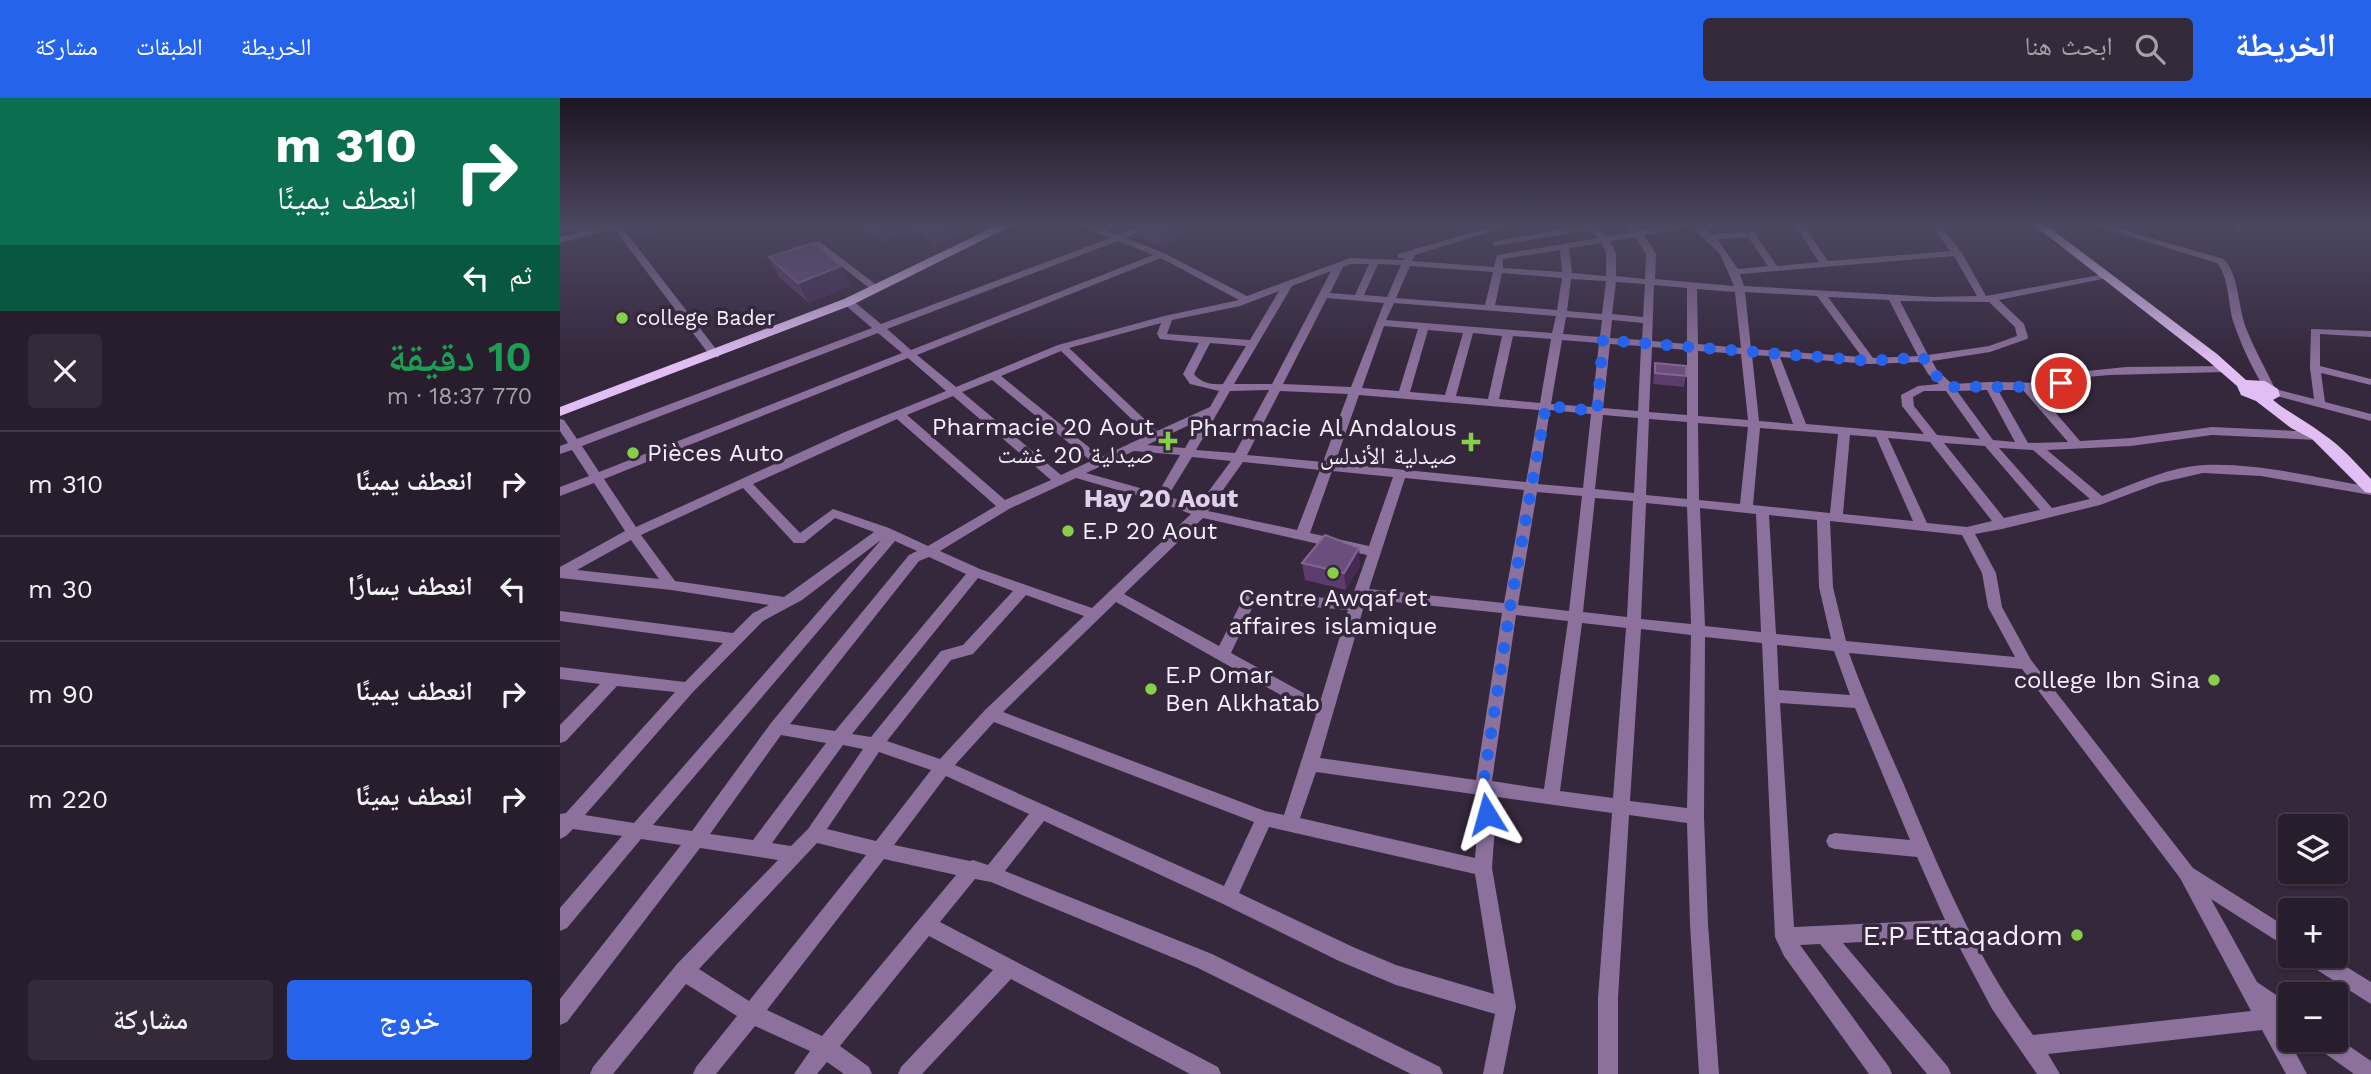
<!DOCTYPE html>
<html lang="ar">
<head>
<meta charset="utf-8">
<style>
  body { margin:0; font-family:"Work Sans","Noto Naskh Arabic",sans-serif; background:#342a39; color:#f1f3f6; direction:rtl; height:100vh; display:flex; flex-direction:column; font-size:26px; white-space:nowrap }
  * { box-sizing:border-box; margin:0 }
  p { font-size:23px; color:#a5a2aa }
  .icon { flex:none; width:38px; height:38px; fill:none; stroke:currentColor; stroke-width:2; stroke-linecap:round; stroke-linejoin:round }
  .map { position:relative; flex:1; overflow:hidden; direction:ltr }
  .sheet { display:flex; flex-direction:column; background:#281d2d; width:560px }
  .sheet>* { flex:none }
  .guide { background:#0b6e4f; color:#fff; overflow:hidden }
  .tools { position:absolute; left:1718px; top:716px; display:grid; gap:14px }
  .tools a { display:grid; place-items:center; width:70px; height:70px; border-radius:7px; background:#281d2d; box-shadow:0 2px 5px #0004,0 0 0 2px #443b49; font-size:35px }
  .pin { position:absolute; display:grid; place-items:center; width:60px; height:60px; color:#fff; margin:-30px; border:4px solid #fff; border-radius:50%; box-shadow:0 2px 7px #0007 }
  .me { position:absolute; width:77px; margin:-38px; rotate:352deg; stroke-linejoin:round; filter:drop-shadow(0 0 5px #0008) }
  .turn { display:flex; align-items:center; gap:24px; height:147px; padding:0 28px; font-size:32px }
  .turn .icon { width:91px; height:91px; stroke-width:2.5 }
  .turn b { display:block; font-size:49px; line-height:60px }
  .then { display:flex; align-items:center; height:66px; padding:0 28px; background:#0003; gap:14px; font-size:26px }
  .round { display:grid; place-items:center; flex:none; width:74px; height:74px; border-radius:7px; background:#342a39 }
  .headline { display:flex; align-items:center; justify-content:space-between; height:119px; padding:0 28px }
  h1 { font-size:42px; font-weight:600; line-height:52px; color:#1e9e55 }
  .action { display:flex; gap:14px; margin-top:auto; padding:14px 28px }
  .action a { flex:1; height:80px; border-radius:7px; background:#2563eb; color:#fff; font-size:28px; font-weight:600; line-height:80px; text-align:center }
  .action a+a { background:#342a39; color:#f1f3f6 }
  ul { padding:0; list-style:none }
  li { display:flex; align-items:center; gap:21px; height:105px; padding:0 28px; border-top:2px solid #443b49 }
  li div { flex:1 }
  li b { display:block; font-size:26px }
  li em { font-style:normal }
  header { display:flex; align-items:center; gap:42px; box-sizing:border-box; height:98px; padding:0 35px; background:#2563eb; color:#fff }
  header strong { font-size:33px }
  nav { display:flex; gap:38px; margin-inline-start:auto; font-size:24px }
  .search { width:490px; height:63px; background:#342a39; display:flex; align-items:center; gap:18px; box-sizing:border-box; padding:0 24px; border-radius:7px; color:#a5a2aa; font-size:26px }
  main { display:flex; flex:1; min-height:0 }
  .map>svg:first-child { display:block }
</style>
</head>
<body>
<header>
<strong>الخريطة</strong>
<div class="search"><svg class="icon" aria-label="search" viewBox="0 0 24 24"><circle cx="10" cy="10" r="6"/><path d="M15 15l6 6"/></svg>ابحث هنا</div>
<nav><a>الخريطة</a><a>الطبقات</a><a>مشاركة</a></nav>
</header>
<main>
<div class="map">
<svg width="1811" height="976" viewBox="0 0 1811 976">
  <rect width="100%" height="100%" fill="#35273c"/>
  <g fill="none" stroke-linecap="round" stroke-linejoin="round">
    <!-- minor -->
    <path fill="#8c719c" fill-rule="evenodd" d="M 0,127 L 30,131 L 44,127 L 62,129 L 159,255 L 159,259 L 151,259 L 56,133 L 44,133 L 0,145 L 0,139 L 20,134 L 0,131 Z
      M 521,127 L 533,127 L 558,137 L 584,127 L 596,127 L 566,140 L 604,155 L 687,198 L 790,160 L 843,162 L 844,160 L 838,160 L 838,156 L 938,127 L 951,127 L 855,157 L 852,163 L 934,169 L 937,157 L 1038,140 L 1029,132 L 933,148 L 933,144 L 936,143 L 1024,127 L 1040,127 L 1038,130 L 1046,138 L 1071,134 L 1066,127 L 1075,127 L 1080,133 C 1103,129 1132,119 1152,136 L 1194,134 L 1217,168 L 1259,164 L 1235,127 L 1243,127 L 1268,163 L 1390,153 L 1371,127 L 1380,127 L 1402,155 L 1426,198 L 1550,175 L 1550,179 L 1547,180 L 1439,202 L 1464,226 L 1468,239 L 1467,241 L 1430,254 L 1372,263 L 1377,272 L 1392,286 L 1430,284 L 1482,285 L 1527,273 L 1566,269 L 1664,268 L 1669,271 L 1664,274 L 1550,277 L 1527,279 L 1475,291 L 1520,343 L 1571,340 L 1652,329 L 1757,334 L 1763,338 L 1757,342 L 1652,337 L 1571,348 L 1487,352 L 1542,398 C 1573,386 1612,368 1645,367 C 1701,365 1757,380 1811,389 L 1811,397 L 1701,378 L 1643,375 L 1599,385 L 1540,407 L 1442,431 L 1415,436 L 1436,475 L 1442,509 L 1471,562 L 1633,770 L 1731,832 L 1731,852 L 1651,801 L 1697,884 L 1731,907 L 1731,929 L 1718,922 L 1747,976 L 1726,976 L 1702,932 L 1488,956 L 1500,976 L 1477,976 L 1432,911 L 1394,839 L 1283,845 L 1388,969 L 1391,976 L 1367,976 L 1260,846 L 1240,847 L 1329,969 L 1332,976 L 1309,976 L 1224,858 L 1215,839 L 1202,545 L 1145,539 L 1144,719 L 1148,826 L 1159,976 L 1139,976 L 1130,826 L 1127,725 L 1069,717 L 1058,900 L 1058,976 L 1038,976 L 1038,900 L 1052,715 L 937,699 L 932,770 L 956,909 L 943,976 L 923,976 L 935,916 L 836,887 L 779,863 L 661,805 L 484,723 L 445,773 L 652,856 L 880,969 L 883,976 L 851,976 L 638,870 L 431,784 L 415,781 L 380,824 L 658,969 L 661,976 L 630,976 L 451,881 L 362,976 L 338,976 L 341,969 L 433,872 L 369,838 L 280,948 L 309,969 L 312,976 L 284,976 L 267,964 L 257,976 L 234,976 L 250,953 L 195,928 L 156,976 L 133,976 L 136,969 L 177,918 L 126,886 L 53,976 L 30,976 L 33,969 L 117,866 L 218,762 L 140,750 L 7,924 L 0,927 L 0,901 L 121,747 L 81,741 L 7,830 L 0,833 L 0,810 L 62,738 L 13,731 L 6,738 L 0,741 L 0,716 L 6,715 L 115,594 L 57,588 L 6,643 L 0,645 L 0,627 L 40,586 L 0,581 L 0,569 L 125,584 L 163,545 L 0,523 L 0,513 L 173,535 L 193,515 L 209,507 L 111,492 L 0,480 L 0,469 L 65,433 L 34,385 L 0,398 L 0,389 L 29,378 L 12,352 L 0,356 L 0,348 L 8,345 L 0,333 L 0,321 L 4,322 L 17,341 L 312,230 L 284,206 L 284,202 L 292,202 L 321,226 L 550,140 ZM 1132,129 L 1160,156 L 1174,188 L 1095,181 L 1096,156 L 1084,137 ZM 1075,139 L 1086,156 L 1085,181 L 1056,178 L 1056,155 L 1050,143 ZM 1188,139 L 1208,168 L 1178,171 L 1157,141 ZM 558,143 L 593,157 L 351,252 L 327,231 ZM 1042,145 L 1046,155 L 1046,178 L 1012,175 L 1009,150 ZM 1000,152 L 1002,174 L 943,170 L 943,161 ZM 1394,158 L 1417,198 L 1373,199 L 1184,188 L 1180,176 ZM 601,160 L 679,202 L 604,218 L 498,247 L 396,289 L 357,257 ZM 791,166 L 809,166 L 795,197 L 770,195 L 783,169 ZM 818,166 L 841,167 L 827,199 L 804,197 ZM 850,168 L 933,174 L 925,207 L 836,200 ZM 771,173 L 712,286 L 674,286 L 732,188 ZM 942,175 L 1002,180 L 997,212 L 935,207 ZM 1011,181 L 1046,183 L 1042,216 L 1007,213 ZM 1056,184 L 1085,186 L 1083,219 L 1052,216 ZM 1094,187 L 1127,190 L 1127,246 L 1092,243 ZM 1137,191 L 1175,194 L 1181,250 L 1138,246 ZM 719,193 L 690,242 L 607,236 L 612,222 L 680,208 ZM 1185,194 L 1257,198 L 1302,259 L 1191,251 ZM 1268,199 L 1329,202 L 1358,258 L 1313,260 ZM 767,200 L 824,205 L 791,289 L 723,286 ZM 1340,203 L 1429,204 L 1455,229 L 1457,238 L 1429,248 L 1368,257 ZM 834,205 L 996,218 L 992,235 L 826,222 ZM 1006,219 L 1042,222 L 1040,239 L 1003,236 ZM 1052,222 L 1083,225 L 1082,242 L 1050,240 ZM 601,225 L 597,236 L 600,241 L 639,245 L 623,276 L 630,286 L 659,293 L 650,309 L 597,333 L 509,250 ZM 824,228 L 858,231 L 839,293 L 802,290 ZM 868,232 L 903,235 L 885,297 L 850,294 ZM 318,235 L 342,255 L 39,374 L 22,348 ZM 913,235 L 942,238 L 928,301 L 896,298 ZM 953,238 L 991,241 L 980,305 L 939,301 ZM 1002,242 L 1039,245 L 1032,309 L 991,306 ZM 650,245 L 686,248 L 663,286 C 652,287 641,285 634,276 ZM 1050,246 L 1081,248 L 1078,313 L 1043,310 ZM 1092,249 L 1127,252 L 1127,317 L 1089,314 ZM 501,253 L 588,337 L 541,359 L 441,278 ZM 1138,253 L 1181,256 L 1188,322 L 1138,318 ZM 1192,257 L 1209,258 L 1233,326 L 1199,323 ZM 1220,259 L 1310,266 L 1361,264 L 1368,276 L 1379,286 L 1358,288 L 1341,297 L 1342,308 L 1364,336 L 1246,326 ZM 348,260 L 386,293 L 285,334 L 76,429 L 44,381 ZM 432,282 L 531,363 L 501,377 L 402,294 ZM 709,292 L 675,355 L 636,352 L 670,293 ZM 1427,292 L 1455,344 L 1433,342 L 1397,293 ZM 1438,292 L 1463,292 L 1508,344 L 1468,345 ZM 720,293 L 788,296 L 763,364 L 687,357 ZM 1364,293 L 1386,293 L 1420,341 L 1377,337 L 1354,308 L 1353,299 ZM 799,297 L 979,312 L 966,384 L 775,365 ZM 393,298 L 491,382 L 445,402 L 347,317 ZM 990,312 L 1031,316 L 1023,390 L 978,386 ZM 1043,317 L 1078,320 L 1074,395 L 1035,391 ZM 337,321 L 436,408 L 368,448 L 329,430 L 273,411 L 240,435 L 193,386 ZM 642,321 L 625,350 L 587,347 ZM 1089,321 L 1127,324 L 1127,401 L 1086,397 ZM 1138,325 L 1188,329 L 1180,406 L 1139,402 ZM 1200,330 L 1278,336 L 1270,415 L 1193,407 ZM 1290,337 L 1316,339 L 1353,423 L 1283,416 ZM 1328,340 L 1370,344 L 1432,423 L 1407,429 L 1367,425 ZM 1384,345 L 1425,348 L 1480,412 L 1444,420 ZM 1439,350 L 1473,352 L 1530,401 L 1492,410 ZM 574,353 L 620,357 L 598,395 L 526,375 ZM 632,359 L 671,363 L 637,409 L 608,398 ZM 683,364 L 760,372 L 737,432 L 648,413 ZM 772,373 L 833,379 L 809,448 L 750,435 ZM 516,380 L 596,403 L 631,416 L 532,510 L 420,471 L 380,453 L 449,411 ZM 845,380 L 964,392 L 944,505 L 809,491 ZM 183,390 L 234,445 L 244,445 L 275,420 L 314,434 L 224,499 L 115,483 L 81,437 ZM 977,394 L 1022,398 L 1009,513 L 958,507 ZM 1035,400 L 1073,403 L 1067,519 L 1023,514 ZM 1086,405 L 1127,409 L 1131,526 L 1081,521 ZM 1140,410 L 1196,416 L 1201,534 L 1145,528 ZM 1209,417 L 1257,422 L 1259,489 L 1271,541 L 1216,536 ZM 643,420 L 807,457 L 791,502 L 691,494 L 686,495 L 659,548 L 564,496 ZM 1270,423 L 1402,437 L 1422,475 L 1428,509 L 1455,559 L 1286,543 L 1273,489 ZM 71,442 L 99,481 L 17,472 ZM 321,442 L 74,725 L 25,717 L 133,594 L 203,523 L 242,502 ZM 335,443 L 357,453 L 349,457 L 211,625 L 132,733 L 93,727 ZM 369,459 L 406,476 L 275,633 L 230,626 L 359,463 ZM 418,480 L 453,493 L 403,547 L 381,553 L 311,639 L 292,636 ZM 466,497 L 524,518 L 425,612 L 380,661 L 327,643 L 391,562 L 413,556 ZM 806,501 L 942,515 L 916,682 L 760,660 ZM 556,504 L 756,617 L 724,717 L 705,713 L 443,614 ZM 695,504 L 788,512 L 760,604 L 671,555 ZM 956,517 L 1008,523 L 984,691 L 932,683 ZM 1022,525 L 1066,530 L 1053,700 L 1000,693 ZM 1081,531 L 1131,537 L 1127,710 L 1070,703 ZM 1217,547 L 1274,553 L 1290,597 L 1219,592 ZM 1289,555 L 1462,571 L 1620,780 L 1691,913 L 1473,937 C 1417,862 1380,773 1344,687 C 1325,643 1305,600 1289,555 ZM 1220,605 L 1295,610 L 1350,742 L 1275,735 L 1269,737 L 1266,743 L 1269,749 L 1275,751 L 1357,759 L 1385,822 L 1234,829 ZM 434,624 L 694,724 L 664,788 L 395,667 ZM 221,637 L 266,645 L 193,742 L 150,736 ZM 283,647 L 303,651 L 248,731 L 231,748 L 212,745 ZM 319,654 L 371,672 L 316,743 L 267,731 ZM 756,674 L 920,697 L 915,760 L 740,720 ZM 386,678 L 469,716 L 428,767 L 413,762 L 410,763 L 334,747 ZM 709,729 L 915,776 L 934,896 L 836,867 L 793,849 L 679,795 ZM 257,745 L 306,757 L 189,903 L 139,871 ZM 324,761 L 396,777 L 262,938 L 207,912 Z
      M 1531,127 L 1545,127 L 1664,161 C 1679,177 1678,209 1686,230 C 1694,251 1706,271 1715,291 L 1754,301 L 1750,270 L 1751,231 L 1811,233 L 1811,239 L 1760,236 L 1760,268 L 1811,281 L 1811,287 L 1761,275 L 1765,304 L 1811,316 L 1811,323 L 1709,296 L 1706,293 C 1693,272 1681,247 1673,223 C 1668,205 1669,179 1657,165 Z
      M 1674,127 L 1682,127 L 1685,131 L 1678,133 Z
      M 259,143 L 319,189 L 319,193 L 313,193 L 257,149 L 237,153 L 232,150 Z
      M 1743,858 L 1769,858 L 1811,884 L 1811,906 L 1746,865 Z
      M 1776,939 L 1811,963 L 1811,976 L 1794,976 L 1756,949 L 1753,942 L 1776,942 Z"/>
    <!-- major -->
    <path fill="#e1bff4" fill-rule="evenodd" d="M 438,127 L 453,127 L 292,207 L 0,318 L 0,309 L 284,201 Z
      M 1474,127 L 1486,127 L 1657,256 L 1686,282 L 1705,283 L 1718,291 L 1720,298 L 1713,302 C 1729,315 1747,324 1763,336 C 1781,348 1796,365 1811,381 L 1811,395 L 1805,394 L 1752,341 L 1731,330 L 1696,303 L 1681,297 L 1677,288 L 1647,262 Z"/>
  </g>
  <!-- wall -->
  <path fill="#5c3b6d" d="M 299,127 L 415,127 L 415,129 L 377,148 L 358,135 L 322,143 Z
    M 575,127 L 620,127 L 622,138 L 602,147 L 577,138 Z
    M 209,159 L 281,168 L 290,188 L 249,205 L 220,180 Z
    M 1095,265 L 1126,278 L 1124,289 L 1093,286 Z
    M 742,465 L 800,467 L 786,492 L 745,482 Z"/>
  <!-- shaded-wall -->
  <path fill="#452b53" d="M 66,127 L 123,127 L 74,140 Z
    M 320,127 L 355,127 L 358,135 L 322,143 L 315,128 Z
    M 383,127 L 415,127 L 415,129 L 377,148 L 371,133 Z
    M 610,127 L 620,127 L 622,138 L 602,147 L 598,132 Z
    M 281,168 L 290,188 L 249,205 L 238,185 Z
    M 799,450 L 800,467 L 786,492 L 784,475 Z"/>
  <!-- building -->
  <path fill="#6c4e7c" stroke="#826790" stroke-width="2" d="M 362,127 L 383,127 L 371,133 Z
    M 584,127 L 610,127 L 598,132 Z
    M 253,145 L 281,168 L 238,185 L 209,159 Z
    M 1095,265 L 1126,268 L 1126,278 L 1095,275 Z
    M 765,437 L 799,450 L 784,475 L 742,465 Z"/>
  <!-- sky -->
  <linearGradient id="sky" x2="0" y2="1"><stop stop-color="#1d1521"/><stop offset="0.48" stop-color="#4b4761"/><stop offset="1" stop-color="#4b4761" stop-opacity="0"/></linearGradient>
  <rect width="1811" height="264" fill="url(#sky)"/>
  <g fill="none" stroke-linecap="round" stroke-linejoin="round">
    <!-- route -->
    <path stroke="#2563eb" stroke-width="12" stroke-dasharray="0 21.6" d="M 927,716 L 929,689 L 923,688 L 950,510 L 986,308 L 1037,313 L 1043,242 L 1310,263 L 1363,259 L 1372,274 L 1389,289 C 1427,288 1464,291 1501,285"/>
  </g>
  <!-- markers -->
  <g fill="#88cf49" stroke="#35273c" stroke-width="2.5">
    <circle cx="62" cy="220" r="7"/>
    <path d="M604.5 332.5h7v7h7v7h-7v7h-7v-7h-7v-7h7z"/>
    <path d="M907.5 333.5h7v7h7v7h-7v7h-7v-7h-7v-7h7z"/>
    <circle cx="73" cy="355" r="7"/>
    <circle cx="508" cy="433" r="7"/>
    <circle cx="773" cy="475" r="7"/>
    <circle cx="1654" cy="582" r="7"/>
    <circle cx="591" cy="591" r="7"/>
    <circle cx="1517" cy="837" r="7"/>
  </g>
  <g text-anchor="middle" stroke-width="7" stroke-linejoin="round" paint-order="stroke">
    <!-- far-poi labels -->
    <g font-size="21" fill="#f7eefc" stroke="#35273c" text-anchor="start">
      <text x="76" y="227">college Bader</text>
    </g>
    <!-- poi labels -->
    <g font-size="24" fill="#f7eefc" stroke="#35273c" text-anchor="end">
      <text x="594" y="337">Pharmacie 20 Aout<tspan x="594" dy="28">صيدلية 20 غشت</tspan></text>
      <text x="897" y="338">Pharmacie Al Andalous<tspan x="897" dy="28">صيدلية الأندلس</tspan></text>
      <text x="87" y="363" text-anchor="start">Pièces Auto</text>
      <text x="522" y="441" text-anchor="start">E.P 20 Aout</text>
      <text x="773" y="508" text-anchor="middle">Centre Awqaf et<tspan x="773" dy="28">affaires islamique</tspan></text>
      <text x="605" y="585" text-anchor="start">E.P Omar<tspan x="605" dy="28">Ben Alkhatab</tspan></text>
      <text x="1640" y="590">college Ibn Sina</text>
    </g>
    <!-- neighbourhood labels -->
    <g font-size="26" font-weight="bold" fill="#e0d0eb" stroke="#35273c">
      <text x="601" y="409">Hay 20 Aout</text>
    </g>
    <!-- near-poi labels -->
    <g font-size="28" fill="#f7eefc" stroke="#35273c" text-anchor="end">
      <text x="1503" y="847">E.P Ettaqadom</text>
    </g>
  </g>
</svg>
<div class="tools">
<a><svg class="icon" aria-label="layers" viewBox="0 0 24 24"><path d="M12 4l9 5-9 5-9-5zM3 14l9 5 9-5"/></svg></a>
<a>+</a>
<a>−</a>
</div>
<div class="pin" style="left:1501px;top:285px;background:#d93025"><svg class="icon" aria-label="arrive" viewBox="0 0 24 24"><path d="M6 21V4h12l-3 4 3 4H6"/></svg></div>
<svg class="me" style="left:927px;top:716px" viewBox="-20 -20 40 40"><path d="M0-17L14 15 0 8-14 15z" fill="#2563eb" stroke="#fff" stroke-width="4"/></svg>
</div>
<section class="sheet">
<div class="guide">
<div class="turn"><svg class="icon" aria-label="right" viewBox="0 0 24 24"><path d="M7 20v-9h11M14 6l5 5-5 5"/></svg><div><b>310 m</b>انعطف يمينًا</div></div>
<div class="then">ثم<svg class="icon" aria-label="left" viewBox="0 0 24 24"><path d="M17 20v-9H6M10 6l-5 5 5 5"/></svg></div>
</div>
<div class="headline"><div><h1>10 دقيقة</h1><p>770 m · 18:37</p></div><a class="round"><svg class="icon" aria-label="close" viewBox="0 0 24 24"><path d="M6 6l12 12M18 6L6 18"/></svg></a></div>
<ul>
<li><svg class="icon" aria-label="right" viewBox="0 0 24 24"><path d="M7 20v-9h11M14 6l5 5-5 5"/></svg><div><b>انعطف يمينًا</b></div><em>310 m</em></li>
<li><svg class="icon" aria-label="left" viewBox="0 0 24 24"><path d="M17 20v-9H6M10 6l-5 5 5 5"/></svg><div><b>انعطف يسارًا</b></div><em>30 m</em></li>
<li><svg class="icon" aria-label="right" viewBox="0 0 24 24"><path d="M7 20v-9h11M14 6l5 5-5 5"/></svg><div><b>انعطف يمينًا</b></div><em>90 m</em></li>
<li><svg class="icon" aria-label="right" viewBox="0 0 24 24"><path d="M7 20v-9h11M14 6l5 5-5 5"/></svg><div><b>انعطف يمينًا</b></div><em>220 m</em></li>
</ul>
<div class="action"><a>خروج</a><a>مشاركة</a></div>
</section>
</main>
</body>
</html>
